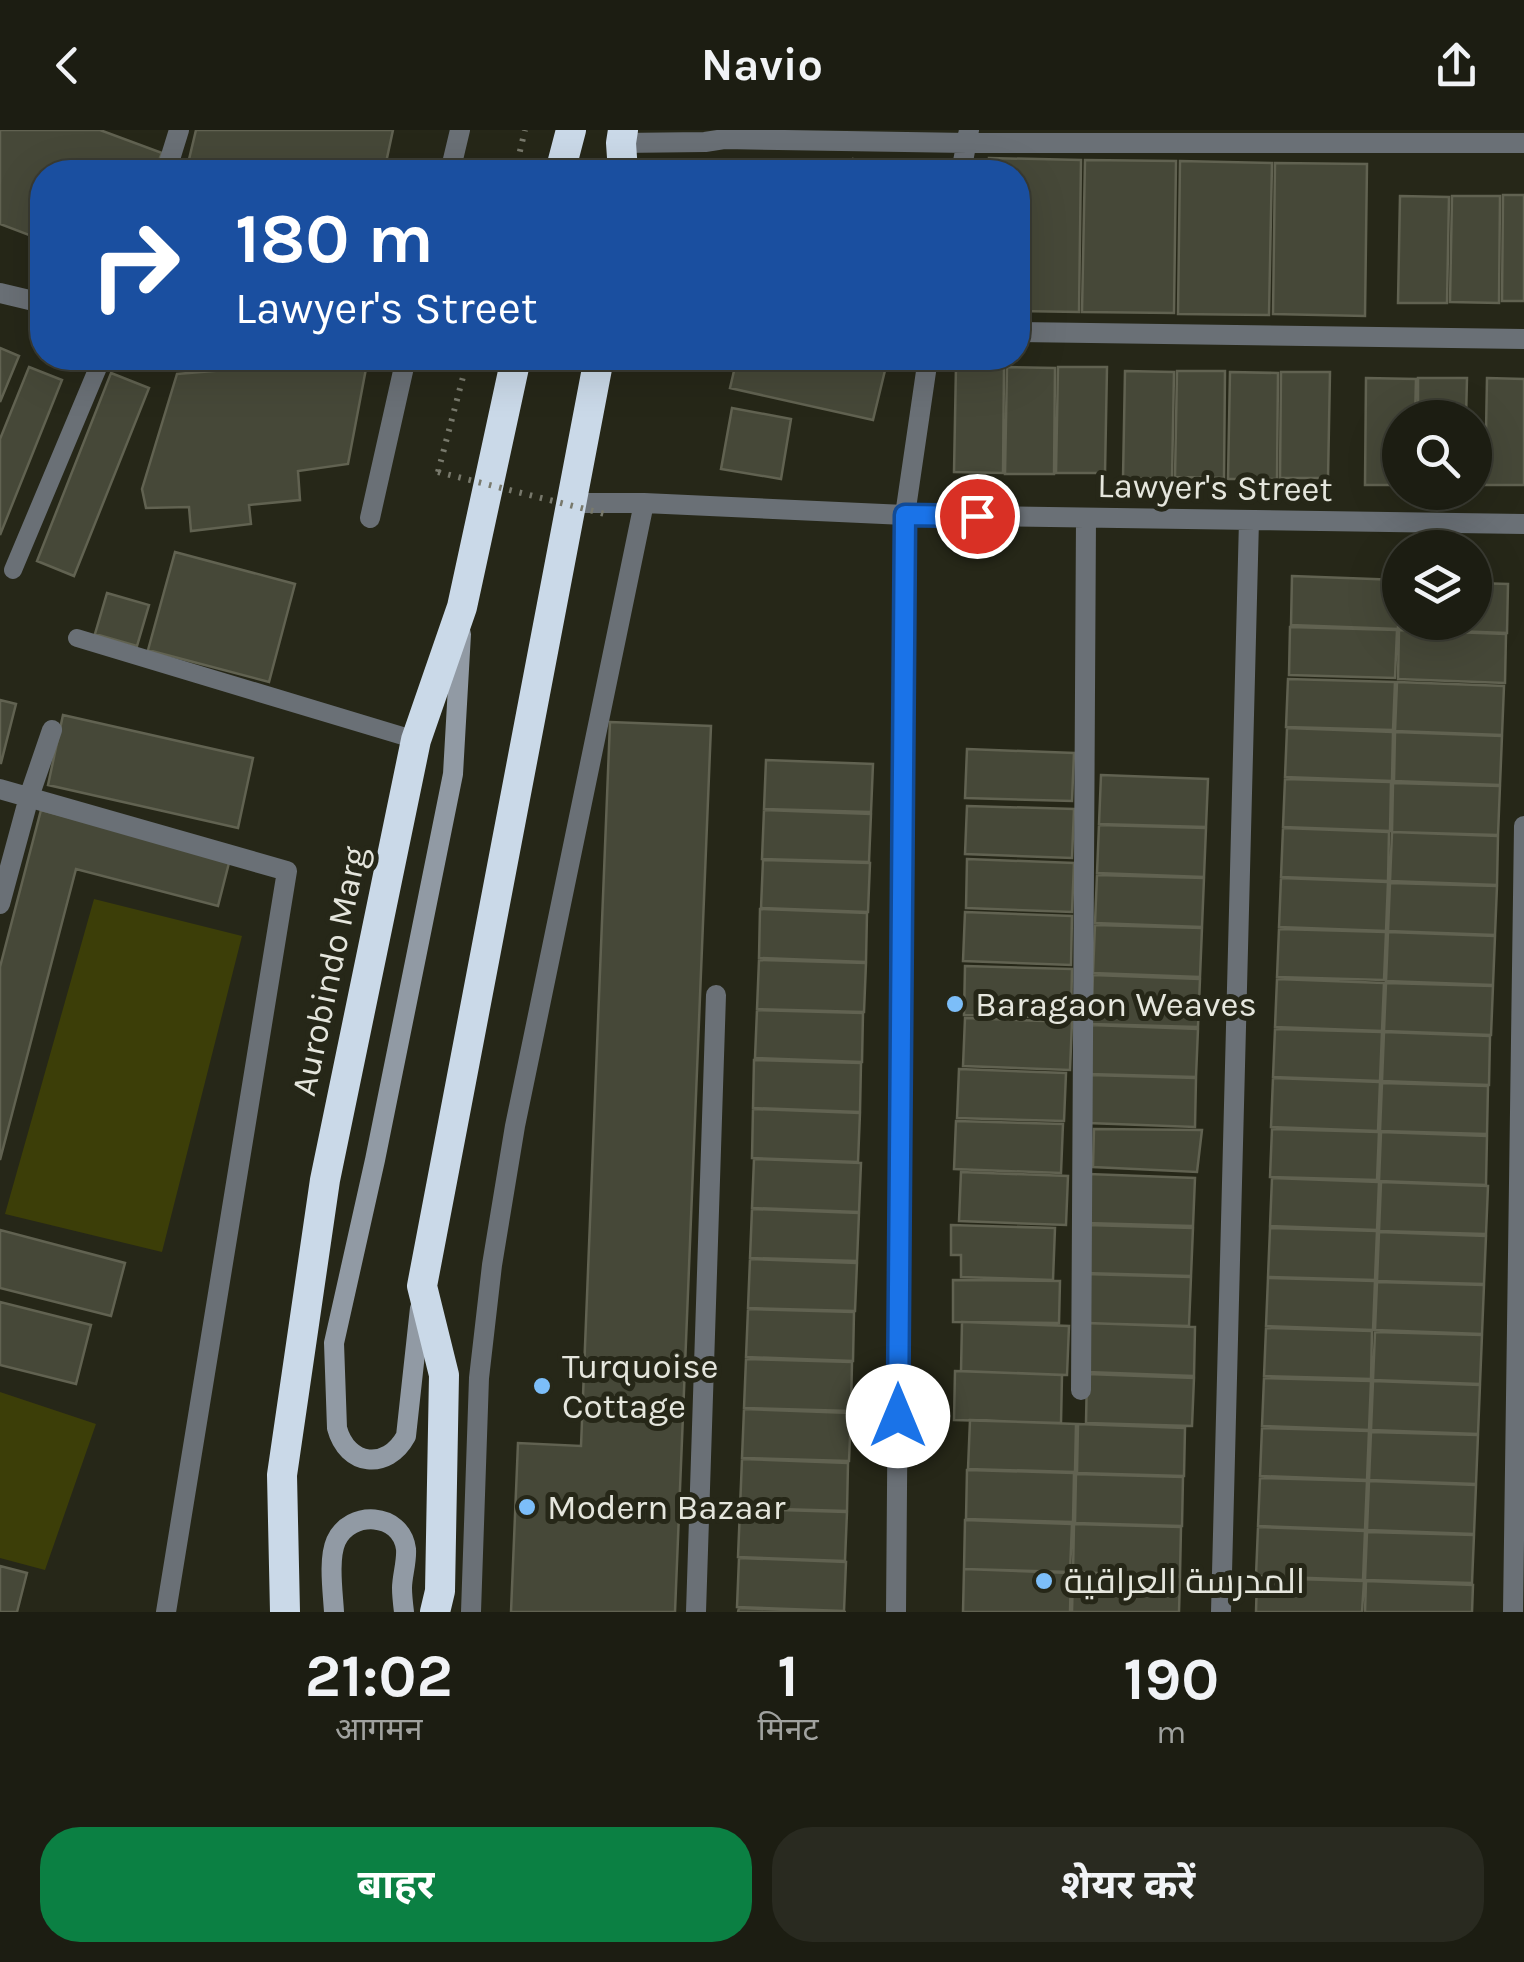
<!DOCTYPE html>
<html lang="hi">
<head>
<meta charset="utf-8">
<style>
  body { margin:0; font-family:Karla,Cairo,"Noto Sans Devanagari",sans-serif; background:#292a20; color:#f1f3f6; height:100vh; display:flex; flex-direction:column; font-size:38px; white-space:nowrap }
  * { box-sizing:border-box; margin:0 }
  p { font-size:32px; color:#a0a29f }
  .icon { flex:none; width:55px; height:55px; fill:none; stroke:currentColor; stroke-width:2; stroke-linecap:round; stroke-linejoin:round }
  .map { position:relative; height:1482px; overflow:hidden }
  .sheet { display:flex; flex-direction:column; background:#1c1d12; flex:1 }
  .sheet>* { flex:none }
  .top-card { position:absolute; left:30px; top:30px; width:1000px; height:210px; border-radius:40px; box-shadow:0 10px 40px #0002,0 0 0 2px #3a3b32; background:#1a4fa0; color:#fff; overflow:hidden }
  .buttons { position:absolute; left:1382px; top:270px; display:grid; gap:20px }
  .buttons a { display:grid; place-items:center; width:110px; height:110px; border-radius:50%; background:#1c1d12; box-shadow:0 10px 40px #0002,0 0 0 2px #3a3b32; font-size:50px }
  .pin { position:absolute; display:grid; place-items:center; width:85px; height:85px; color:#fff; margin:-42px; border:5px solid #fff; border-radius:50%; box-shadow:0 2px 10px #0007 }
  .me { position:absolute; width:110px; margin:-55px; rotate:0deg; stroke-linejoin:round; filter:drop-shadow(0 0 8px #0008) }
  .turn { display:flex; align-items:center; gap:35px; height:210px; padding:0 40px; font-size:45px }
  .turn .icon { width:130px; height:130px; stroke-width:2.5 }
  .turn b { display:block; font-size:70px; line-height:85px }
  .eta { display:flex; justify-content:space-evenly; align-items:center; height:170px; text-align:center }
  .eta b { font-size:60px; font-weight:700; line-height:70px }
  .cta { display:flex; gap:20px; margin-top:auto; padding:20px 40px }
  .cta a { flex:1; height:115px; border-radius:40px; background:#0b8043; color:#fff; font-size:40px; font-weight:700; line-height:115px; text-align:center }
  .cta a+a { background:#292a20; color:#f1f3f6 }
  header { display:flex; justify-content:space-between; align-items:center; height:130px; padding:0 40px; background:#1c1d12; font-size:45px; font-weight:700 }
  .map>svg:first-child { display:block }
</style>
</head>
<body>
<header><svg class="icon" aria-label="back" viewBox="0 0 24 24"><path d="M15 5l-7 7 7 7"/></svg>Navio<svg class="icon" aria-label="share" viewBox="0 0 24 24"><path d="M12 15V3M7 8l5-5 5 5M5 13v7h14v-7"/></svg></header>
<div class="map">
<svg width="1524" height="1482" viewBox="0 0 1524 1482">
  <rect width="100%" height="100%" fill="#262718"/>
  <!-- green -->
  <path fill="#3c3e08" d="M 94,769 L 242,806 L 162,1122 L 5,1084 Z
    M 0,1262 L 96,1294 L 45,1440 L 0,1428 Z"/>
  <!-- building -->
  <path fill="#464838" stroke="#616251" stroke-width="2.5" d="M 0,0 L 100,0 L 162,23 L 154,42 L 42,42 L 42,110 L 0,94 Z
    M 196,0 L 393,0 L 384,42 L 186,42 Z
    M 989,28 L 1081,30 L 1079,182 L 1018,181 L 1018,42 L 989,42 Z
    M 853,29 L 920,42 L 850,42 Z
    M 1085,30 L 1176,31 L 1174,183 L 1082,182 Z
    M 1180,31 L 1272,33 L 1269,185 L 1178,184 Z
    M 1275,33 L 1367,34 L 1365,186 L 1273,184 Z
    M 1503,65 L 1524,65 L 1524,171 L 1502,171 Z
    M 1400,66 L 1449,67 L 1447,173 L 1398,173 Z
    M 1452,66 L 1500,66 L 1499,173 L 1450,172 Z
    M 0,218 L 19,226 L 0,272 Z
    M 316,228 L 368,228 L 348,334 L 298,341 L 300,370 L 249,375 L 251,394 L 191,401 L 189,377 L 146,378 L 142,359 L 177,244 L 275,236 L 314,239 Z
    M 737,228 L 888,228 L 873,290 L 730,258 Z
    M 956,236 L 1004,236 L 1003,343 L 954,342 Z
    M 29,237 L 62,250 L 0,405 L 0,309 Z
    M 1007,237 L 1055,238 L 1054,344 L 1005,344 Z
    M 1058,237 L 1107,237 L 1105,343 L 1056,343 Z
    M 1125,241 L 1174,242 L 1172,349 L 1123,348 Z
    M 1177,241 L 1225,241 L 1224,348 L 1175,347 Z
    M 1230,242 L 1278,243 L 1277,349 L 1228,349 Z
    M 1281,242 L 1330,242 L 1328,348 L 1280,348 Z
    M 111,243 L 149,258 L 74,446 L 37,431 Z
    M 1366,248 L 1416,249 L 1415,288 L 1400,288 L 1400,355 L 1365,355 Z
    M 1418,248 L 1467,248 L 1466,288 L 1418,288 Z
    M 1487,248 L 1524,249 L 1524,355 L 1485,355 Z
    M 732,278 L 791,289 L 781,349 L 721,339 Z
    M 175,422 L 295,454 L 269,552 L 148,520 Z
    M 1292,446 L 1399,450 L 1398,499 L 1291,495 Z
    M 1475,453 L 1508,454 L 1507,503 L 1400,499 L 1400,490 L 1400,492 L 1475,492 Z
    M 107,463 L 149,475 L 137,516 L 95,504 Z
    M 1290,497 L 1397,500 L 1395,548 L 1289,545 Z
    M 1399,500 L 1506,504 L 1505,553 L 1398,549 Z
    M 1288,549 L 1395,552 L 1393,600 L 1286,597 Z
    M 1397,552 L 1504,556 L 1502,605 L 1395,601 Z
    M 0,570 L 16,574 L 1,633 L 0,633 Z
    M 63,585 L 253,628 L 238,698 L 48,655 Z
    M 610,592 L 711,596 L 675,1482 L 511,1482 L 518,1313 L 581,1316 Z
    M 1287,598 L 1393,602 L 1392,651 L 1285,647 Z
    M 1395,602 L 1502,606 L 1500,655 L 1394,651 Z
    M 967,619 L 1074,623 L 1072,671 L 965,668 Z
    M 766,630 L 873,634 L 871,682 L 764,679 Z
    M 1101,645 L 1208,649 L 1206,697 L 1099,694 Z
    M 1285,649 L 1391,652 L 1390,701 L 1283,697 Z
    M 1393,653 L 1500,656 L 1498,705 L 1392,702 Z
    M 967,676 L 1074,679 L 1072,728 L 965,724 Z
    M 41,680 L 230,729 L 218,776 L 76,739 L 0,1030 L 0,837 Z
    M 764,680 L 871,684 L 869,732 L 762,729 Z
    M 1099,695 L 1206,698 L 1204,747 L 1097,743 Z
    M 1283,698 L 1389,702 L 1388,751 L 1281,747 Z
    M 1392,702 L 1498,706 L 1497,755 L 1390,751 Z
    M 967,729 L 1074,733 L 1072,782 L 966,778 Z
    M 763,730 L 870,733 L 868,782 L 761,778 Z
    M 1097,745 L 1204,748 L 1202,797 L 1095,793 Z
    M 1281,748 L 1388,752 L 1386,801 L 1279,797 Z
    M 1390,753 L 1497,756 L 1495,805 L 1388,801 Z
    M 760,779 L 867,783 L 866,832 L 759,828 Z
    M 965,782 L 1072,786 L 1071,835 L 963,831 Z
    M 1095,795 L 1202,798 L 1200,847 L 1093,843 Z
    M 1279,799 L 1386,802 L 1384,850 L 1277,847 Z
    M 1388,802 L 1495,806 L 1493,855 L 1386,851 Z
    M 759,830 L 866,833 L 864,882 L 757,879 Z
    M 965,836 L 1072,839 L 1071,888 L 964,885 Z
    M 1093,845 L 1200,849 L 1198,897 L 1091,894 Z
    M 1277,849 L 1384,853 L 1382,901 L 1275,897 Z
    M 1386,853 L 1493,856 L 1491,905 L 1384,901 Z
    M 757,880 L 863,883 L 862,932 L 755,928 Z
    M 965,888 L 1072,892 L 1070,940 L 963,936 Z
    M 1091,895 L 1198,899 L 1196,947 L 1089,944 Z
    M 1275,899 L 1382,902 L 1380,951 L 1273,947 Z
    M 1384,902 L 1490,906 L 1489,955 L 1382,951 Z
    M 754,930 L 861,933 L 860,982 L 753,978 Z
    M 959,939 L 1066,943 L 1064,991 L 957,988 Z
    M 1089,945 L 1196,948 L 1195,997 L 1088,993 Z
    M 1273,948 L 1380,952 L 1378,1001 L 1271,997 Z
    M 1382,953 L 1488,956 L 1487,1004 L 1380,1001 Z
    M 753,979 L 860,983 L 858,1032 L 752,1028 Z
    M 956,991 L 1063,994 L 1061,1043 L 954,1039 Z
    M 1094,999 L 1202,1000 L 1197,1042 L 1093,1037 Z
    M 1272,999 L 1379,1002 L 1377,1050 L 1270,1047 Z
    M 1381,1002 L 1487,1006 L 1486,1055 L 1379,1051 Z
    M 754,1029 L 861,1033 L 859,1082 L 752,1078 Z
    M 961,1042 L 1068,1046 L 1066,1095 L 959,1091 Z
    M 1088,1044 L 1195,1048 L 1193,1096 L 1086,1093 Z
    M 1272,1048 L 1379,1052 L 1377,1100 L 1270,1096 Z
    M 1381,1052 L 1488,1056 L 1486,1104 L 1379,1101 Z
    M 752,1079 L 859,1083 L 857,1131 L 750,1128 Z
    M 951,1095 L 1055,1098 L 1053,1150 L 961,1147 L 961,1125 L 951,1125 Z
    M 1086,1095 L 1193,1098 L 1191,1146 L 1084,1143 Z
    M 1270,1098 L 1377,1101 L 1375,1150 L 1268,1147 Z
    M 0,1100 L 125,1133 L 111,1186 L 0,1158 Z
    M 1379,1102 L 1486,1106 L 1484,1154 L 1377,1151 Z
    M 750,1129 L 857,1133 L 855,1181 L 748,1178 Z
    M 1084,1144 L 1191,1147 L 1189,1196 L 1082,1193 Z
    M 1268,1148 L 1375,1151 L 1373,1200 L 1266,1196 Z
    M 953,1150 L 1060,1151 L 1059,1193 L 953,1192 Z
    M 1377,1152 L 1484,1155 L 1482,1204 L 1375,1200 Z
    M 0,1172 L 91,1195 L 76,1254 L 0,1235 Z
    M 748,1179 L 854,1182 L 853,1231 L 746,1227 Z
    M 962,1192 L 1069,1196 L 1067,1245 L 961,1241 Z
    M 1088,1193 L 1195,1197 L 1194,1246 L 1087,1242 Z
    M 1266,1198 L 1372,1201 L 1371,1249 L 1264,1246 Z
    M 1375,1202 L 1482,1205 L 1480,1254 L 1373,1250 Z
    M 746,1229 L 852,1232 L 851,1281 L 744,1278 Z
    M 955,1241 L 1062,1245 L 1061,1293 L 954,1290 Z
    M 1087,1244 L 1194,1248 L 1192,1296 L 1086,1293 Z
    M 1264,1248 L 1371,1251 L 1369,1300 L 1262,1296 Z
    M 1373,1251 L 1480,1255 L 1478,1304 L 1371,1300 Z
    M 744,1279 L 851,1283 L 849,1331 L 742,1328 Z
    M 970,1290 L 1076,1294 L 1075,1342 L 968,1339 Z
    M 1078,1294 L 1185,1298 L 1184,1346 L 1077,1343 Z
    M 1262,1298 L 1369,1301 L 1367,1350 L 1260,1346 Z
    M 1371,1302 L 1478,1305 L 1476,1354 L 1369,1350 Z
    M 742,1329 L 848,1333 L 847,1381 L 740,1378 Z
    M 967,1340 L 1074,1343 L 1073,1392 L 966,1389 Z
    M 1076,1344 L 1183,1347 L 1182,1396 L 1075,1393 Z
    M 1260,1348 L 1367,1351 L 1365,1400 L 1258,1396 Z
    M 1369,1351 L 1476,1355 L 1474,1404 L 1367,1400 Z
    M 740,1379 L 847,1382 L 845,1431 L 738,1427 Z
    M 965,1390 L 1072,1394 L 1070,1442 L 964,1439 Z
    M 1074,1394 L 1181,1397 L 1180,1446 L 1073,1442 Z
    M 1258,1397 L 1365,1401 L 1363,1450 L 1256,1446 Z
    M 1367,1402 L 1474,1405 L 1472,1453 L 1365,1450 Z
    M 739,1428 L 846,1432 L 844,1481 L 737,1477 Z
    M 0,1436 L 27,1443 L 17,1482 L 0,1482 Z
    M 964,1439 L 1071,1443 L 1070,1482 L 963,1482 Z
    M 1073,1444 L 1180,1447 L 1179,1482 L 1072,1482 Z
    M 1257,1448 L 1364,1451 L 1362,1482 L 1256,1482 Z
    M 1366,1451 L 1473,1455 L 1472,1482 L 1365,1482 Z
    M 739,1478 L 846,1482 L 738,1482 Z"/>
  <g fill="none" stroke-linecap="round" stroke-linejoin="round">
    <!-- path -->
    <path stroke="#78796c" stroke-width="6" stroke-dasharray="2.5 8" stroke-linecap="butt" d="M 515,42 L 525,0
      M 438,342 L 468,228"/>
    <!-- lane -->
    <path stroke="#6a7076" stroke-width="18" d="M 13,440 L 102,228
      M 77,508 L 416,610"/>
    <!-- street -->
    <path stroke="#6a7076" stroke-width="20" d="M 621,13 L 705,12 L 724,9 L 967,13 L 1524,13
      M 166,42 L 179,0
      M 450,42 L 460,0
      M 961,42 L 969,0
      M 0,163 L 42,173
      M 1018,202 L 1524,209
      M 570,373 L 644,373 L 905,385 L 1524,394
      M 370,388 L 406,228
      M 0,659 L 287,741 L 166,1482
      M 0,774 L 29,667 L 52,600
      M 1081,1260 L 1086,388
      M 471,1482 L 479,1248 L 492,1135 L 515,996 L 644,373
      M 696,1482 L 716,865
      M 896,1482 L 905,385 L 928,228
      M 1221,1482 L 1249,390
      M 1513,1482 L 1524,696"/>
    <!-- secondary -->
    <path stroke="#919aa4" stroke-width="20" d="M 420,1178 L 406,1306 C 387,1341 347,1336 337,1298 L 334,1213 L 375,1030 L 453,644 L 461,504
      M 334,1482 C 333,1463 328,1429 336,1411 C 350,1380 401,1382 406,1419 C 407,1432 402,1446 402,1458 C 402,1466 403,1474 404,1482"/>
    <!-- highway -->
    <path stroke="#cad9e8" stroke-width="30" d="M 560,42 L 571,0
      M 623,42 L 621,13 L 623,0
      M 285,1482 L 282,1345 L 325,1050 L 416,610 L 462,477 L 516,228
      M 435,1482 L 440,1461 L 444,1245 L 422,1156 L 599,228"/>
    <!-- path-bridge -->
    <path stroke="#78796c" stroke-width="6" stroke-dasharray="2.5 8" stroke-linecap="butt" d="M 438,342 L 605,384"/>
  </g>
  <g fill="none" stroke-linecap="round" stroke-linejoin="round">
    <defs>
      <path id="route" d="M 898,1286 L 905,385 L 977,386"/>
    </defs>
    <!-- route casing -->
    <use href="#route" stroke="#114b97" stroke-width="25"/>
    <!-- route -->
    <use href="#route" stroke="#1a73e8" stroke-width="18"/>
  </g>
  <!-- markers -->
  <g fill="#7cbef9" stroke="#262718" stroke-width="4">
    <circle cx="955" cy="874" r="10"/>
    <circle cx="542" cy="1256" r="10"/>
    <circle cx="527" cy="1377" r="10"/>
    <circle cx="1044" cy="1451" r="10"/>
  </g>
  <g text-anchor="middle" stroke-width="10" stroke-linejoin="round" paint-order="stroke">
    <!-- street labels -->
    <g font-size="35" fill="#e5e6dd" stroke="#262718">
      <text transform="translate(1215 357) rotate(1)" y="12">Lawyer's Street</text>
      <text transform="translate(329 841) rotate(-78)" y="12">Aurobindo Marg</text>
    </g>
    <!-- poi labels -->
    <g font-size="35" fill="#e5e6dd" stroke="#262718" text-anchor="start">
      <text x="975" y="886">Baragaon Weaves</text>
      <text x="562" y="1248">Turquoise<tspan x="562" dy="40">Cottage</tspan></text>
      <text x="547" y="1389">Modern Bazaar</text>
      <text x="1064" y="1463">المدرسة العراقية</text>
    </g>
  </g>
</svg>
<div class="buttons">
<a><svg class="icon" aria-label="search" viewBox="0 0 24 24"><circle cx="10" cy="10" r="6"/><path d="M15 15l6 6"/></svg></a>
<a><svg class="icon" aria-label="layers" viewBox="0 0 24 24"><path d="M12 4l9 5-9 5-9-5zM3 14l9 5 9-5"/></svg></a>
</div>
<div class="pin" style="left:977px;top:386px;background:#d93025"><svg class="icon" aria-label="arrive" viewBox="0 0 24 24"><path d="M6 21V4h12l-3 4 3 4H6"/></svg></div>
<svg class="me" style="left:898px;top:1286px" viewBox="-20 -20 40 40"><circle r="19" fill="#fff"/><path d="M0-13L10 11 0 6-10 11z" fill="#1a73e8"/></svg>
<div class="top-card">
<div class="turn"><svg class="icon" aria-label="right" viewBox="0 0 24 24"><path d="M7 20v-9h11M14 6l5 5-5 5"/></svg><div><b>180 m</b>Lawyer's Street</div></div>
</div>
</div>
<section class="sheet">
<div class="eta">
<div><b>21:02</b><p>आगमन</p></div>
<div><b>1</b><p>मिनट</p></div>
<div><b>190</b><p>m</p></div>
</div>
<div class="cta"><a>बाहर</a><a>शेयर करें</a></div>
</section>
</body>
</html>
